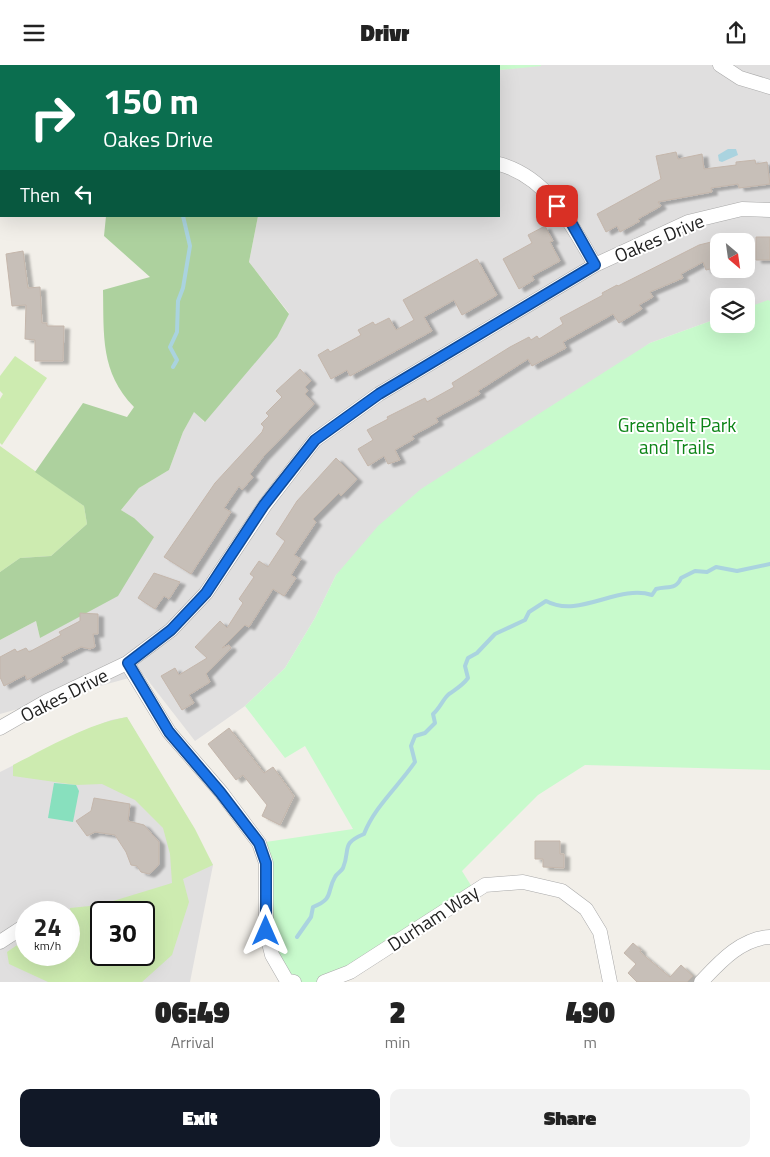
<!DOCTYPE html>
<html lang="en">
<head>
<meta charset="utf-8">
<style>
  body { margin:0; font-family:"Titillium Web",sans-serif; background:#f2f2f2; color:#222; height:100vh; display:flex; flex-direction:column; font-size:19px; white-space:nowrap }
  * { box-sizing:border-box; margin:0 }
  p { font-size:16px; color:#767676 }
  .icon { flex:none; width:28px; height:28px; fill:none; stroke:currentColor; stroke-width:2; stroke-linecap:round; stroke-linejoin:round }
  .map { position:relative; height:917px; overflow:hidden }
  .panel { display:flex; flex-direction:column; background:#fff; flex:1 }
  .panel>* { flex:none }
  .top-card { position:absolute; left:0px; top:0px; width:500px; height:152px; box-shadow:0 5px 20px #0002; background:#0b6e4f; color:#fff; overflow:hidden }
  .needle { width:32px; rotate:151deg }
  .controls { position:absolute; left:710px; top:168px; display:grid; gap:10px }
  .controls a { display:grid; place-items:center; width:45px; height:45px; border-radius:10px; background:#fff; box-shadow:0 5px 20px #0002; font-size:25px }
  .speed { position:absolute; left:15px; top:836px; display:flex; gap:10px; font-size:25px; font-weight:700; text-align:center }
  .speed>* { display:grid; place-content:center; width:65px; height:65px; border-radius:50%; background:#fff; box-shadow:0 5px 20px #0002; line-height:1 }
  .speed small { font-size:12px; font-weight:400 }
  .speed .limit { border:2px solid #111; border-radius:8px; background:#fff; color:#111 }
  .pin { position:absolute; display:grid; place-items:center; width:42px; height:42px; color:#fff; margin:-21px; border-radius:10px; box-shadow:0 2px 8px #0006 }
  .me { position:absolute; width:55px; margin:-28px; rotate:0deg; stroke-linejoin:round; filter:drop-shadow(0 0 4px #0008) }
  .turn { display:flex; align-items:center; gap:18px; height:105px; padding:0 20px; font-size:22px }
  .turn .icon { width:65px; height:65px; stroke-width:2.5 }
  .turn b { display:block; font-size:35px; line-height:42px }
  .then { display:flex; align-items:center; height:48px; padding:0 20px; background:#0003; gap:10px; font-size:19px }
  .eta { display:flex; justify-content:space-evenly; align-items:center; height:85px; text-align:center }
  .eta b { font-size:30px; font-weight:800; line-height:35px }
  .primary-button { display:flex; gap:10px; margin-top:auto; padding:10px 20px }
  .primary-button a { flex:1; height:58px; border-radius:10px; background:#111827; color:#fff; font-size:20px; font-weight:800; line-height:58px; text-align:center }
  .primary-button a+a { background:#f2f2f2; color:#222 }
  header { display:flex; justify-content:space-between; align-items:center; height:65px; padding:0 20px; background:#fff; font-size:22px; font-weight:800 }
  .map>svg:first-child { display:block }
</style>
</head>
<body>
<header><svg class="icon" aria-label="menu" viewBox="0 0 24 24"><path d="M4 6h16M4 12h16M4 18h16"/></svg>Drivr<svg class="icon" aria-label="share" viewBox="0 0 24 24"><path d="M12 15V3M7 8l5-5 5 5M5 13v7h14v-7"/></svg></header>
<div class="map">
<svg width="770" height="917" viewBox="0 0 770 917">
  <defs>
    <filter id="shadow"><feDropShadow dx="5.5" dy="3" stdDeviation="1" flood-color="#0004"/></filter>
  </defs>
  <rect width="100%" height="100%" fill="#f2efe9"/>
  <!-- residential -->
  <path fill="#e0dfdf" fill-rule="evenodd" d="M 341,0 L 436,0 L 437,1 L 334,1 Z
    M 541,0 L 770,0 L 770,236 L 746,243 L 746,231 L 719,231 L 719,253 L 650,278 L 336,510 L 315,553 L 285,603 L 245,641 L 195,676 L 143,609 L 0,649 L 0,575 L 36,556 L 40,573 L 134,453 L 121,445 L 139,423 L 169,405 L 183,367 L 194,346 L 204,357 L 289,248 L 249,197 L 258,151 L 499,151 L 499,5 ZM 719,176 L 746,176 L 746,204 L 719,204 Z
    M 127,652 L 213,800 L 190,917 L 0,917 L 0,707 L 78,668 L 111,655 ZM 26,848 L 69,848 L 69,890 L 26,890 ZM 101,848 L 144,848 L 144,890 L 101,890 Z"/>
  <!-- grass -->
  <path fill="#cdebb0" fill-rule="evenodd" d="M 15,291 L 47,313 L 2,380 L 0,378 L 0,334 L 3,329 L 0,326 L 0,311 Z
    M 0,381 L 84,441 L 87,459 L 51,491 L 20,493 L 0,507 Z
    M 127,652 L 195,764 L 213,800 L 183,814 L 189,837 L 172,890 L 142,917 L 48,917 L 9,899 L 7,887 L 26,874 L 26,890 L 69,890 L 69,863 L 72,859 L 70,843 L 100,840 L 172,818 L 170,789 L 163,763 L 135,735 L 102,719 L 76,720 L 13,711 L 13,700 C 49,682 87,659 127,652 ZM 101,848 L 144,848 L 144,890 L 101,890 Z"/>
  <!-- forest -->
  <path fill="#add19e" d="M 0,0 L 68,0 L 1,1 L 0,74 Z
    M 106,151 L 258,151 L 249,197 L 289,249 L 277,272 L 205,357 L 194,347 L 183,367 L 169,405 L 139,423 L 121,445 L 134,453 L 154,472 L 118,531 L 40,573 L 36,556 L 0,575 L 0,507 L 20,493 L 51,491 L 87,459 L 84,441 L 35,407 L 83,338 L 127,352 L 134,342 C 100,307 104,270 103,225 L 150,212 L 104,171 Z"/>
  <!-- park -->
  <path fill="#c8facc" d="M 168,0 L 355,0 L 169,1 Z
    M 436,0 L 541,0 L 541,1 L 499,5 L 499,1 Z
    M 768,235 L 770,236 L 770,705 L 585,700 L 538,730 L 462,806 L 472,822 L 326,917 L 290,917 L 272,890 L 259,778 L 353,764 L 305,681 L 285,693 L 245,641 L 285,603 L 315,553 L 336,510 L 378,461 L 421,424 L 650,278 L 719,253 L 719,259 L 746,259 L 746,243 Z"/>
  <!-- pitch -->
  <path fill="#88e0be" d="M 54,718 L 76,720 L 79,726 L 73,757 L 48,753 Z"/>
  <!-- water -->
  <path fill="#aad3df" d="M 728,84 L 736,84 L 738,90 L 722,97 L 719,96 L 718,90 Z"/>
  <g fill="none" stroke-linecap="round" stroke-linejoin="round">
    <!-- stream -->
    <path stroke="#aad3df" stroke-width="4" d="M 216,1 L 216,0
      M 173,302 L 177,295 L 170,282 L 177,267 L 178,236 L 183,223 L 190,181 L 183,151
      M 297,872 L 311,852 L 313,842 C 335,833 326,827 335,812 C 337,808 341,807 343,803 C 351,784 340,779 364,769 C 375,741 398,722 415,697 L 411,681 L 415,671 L 425,668 L 435,658 L 433,649 C 440,643 443,634 449,629 C 456,624 462,621 468,613 L 465,601 L 468,593 L 477,588 L 495,569 L 525,555 L 529,547 L 546,536 C 579,554 618,519 652,530 L 656,524 C 668,521 676,525 681,513 L 695,506 L 707,507 L 716,502 L 737,506 L 770,499"/>
  </g>
  <!-- building -->
  <path fill="#c7bfb8" stroke="#c4b6ab" filter="url(#shadow)" d="M 676,87 L 678,94 L 702,89 L 704,104 L 736,100 L 736,97 L 755,95 L 756,99 L 767,97 L 770,119 L 739,123 L 738,119 L 711,123 L 712,127 L 658,137 L 661,141 L 638,154 L 640,156 L 620,167 L 617,161 L 606,167 L 597,149 L 661,114 L 656,91 Z
    M 545,161 L 553,176 L 550,177 L 560,196 L 532,211 L 534,215 L 519,224 L 503,194 L 532,178 L 528,170 Z
    M 756,172 L 770,172 L 770,195 L 756,195 Z
    M 719,175 L 719,202 L 706,205 L 703,197 L 681,209 L 683,213 L 650,227 L 653,232 L 639,240 L 642,244 L 619,258 L 613,249 L 563,277 L 566,283 L 532,301 L 528,294 L 478,326 L 480,329 L 436,353 L 438,357 L 412,371 L 414,374 L 395,385 L 400,395 L 388,399 L 384,391 L 368,401 L 358,384 L 373,375 L 367,365 L 388,354 L 387,352 L 425,333 L 427,337 L 454,322 L 452,318 L 510,282 L 529,272 L 531,275 L 537,271 L 539,274 L 563,259 L 560,253 L 603,230 L 602,228 L 617,220 L 618,221 L 699,180 Z
    M 23,186 L 28,223 L 40,222 L 42,258 L 47,258 L 47,261 L 64,261 L 63,296 L 35,296 L 35,275 L 25,274 L 26,240 L 12,241 L 6,189 Z
    M 477,194 L 497,230 L 462,250 L 454,235 L 424,252 L 432,266 L 350,311 L 347,305 L 331,314 L 318,290 L 328,284 L 330,287 L 361,270 L 358,265 L 373,257 L 375,260 L 389,253 L 396,265 L 414,255 L 403,235 Z
    M 300,304 L 311,316 L 305,322 L 308,326 L 305,329 L 314,339 L 263,392 L 250,409 L 253,412 L 242,425 L 239,421 L 224,443 L 231,447 L 191,509 L 164,492 L 215,418 L 262,367 L 264,362 L 261,359 L 269,351 L 266,348 L 282,332 L 276,326 Z
    M 336,393 L 357,414 L 341,431 L 339,428 L 313,454 L 316,457 L 294,490 L 301,494 L 291,510 L 296,513 L 284,531 L 273,524 L 249,562 L 245,560 L 222,583 L 229,580 L 231,583 L 206,609 L 210,617 L 189,630 L 194,638 L 182,645 L 161,611 L 175,603 L 179,610 L 207,593 L 195,582 L 220,556 L 227,563 L 243,538 L 239,534 L 254,512 L 250,509 L 259,496 L 268,502 L 285,476 L 276,469 L 297,436 Z
    M 154,508 L 180,517 L 169,534 L 164,531 L 155,544 L 138,533 Z
    M 80,548 L 98,549 L 98,569 L 93,569 L 95,582 L 90,584 L 81,582 L 61,592 L 63,596 L 27,615 L 25,610 L 4,621 L 0,612 L 0,592 L 15,584 L 17,587 L 26,583 L 29,587 L 61,570 L 59,567 L 80,556 Z
    M 229,663 L 264,708 L 273,702 L 294,731 L 280,760 L 262,751 L 267,740 L 243,710 L 236,715 L 208,679 Z
    M 94,733 L 130,739 L 128,756 L 144,760 L 159,777 L 159,799 L 154,805 L 149,809 L 141,807 L 137,801 L 131,800 L 126,787 L 115,770 L 95,767 L 87,771 L 76,756 L 91,746 Z
    M 535,776 L 560,776 L 560,789 L 564,789 L 564,803 L 543,802 L 543,794 L 535,794 Z
    M 633,878 L 641,885 L 640,887 L 670,912 L 681,900 L 693,911 L 687,917 L 637,917 L 628,908 L 636,899 L 624,888 Z"/>
  <g fill="none" stroke-linecap="round" stroke-linejoin="round">
    <defs>
      <path id="street" d="M 720,0 L 740,13 L 770,22
        M 499,99 C 548,112 572,160 595,200
        M 127,598 L 169,667 L 221,727 L 259,778 L 266,798 L 266,866 L 272,890 L 287,916 L 294,917
        M 0,663 L 47,636 L 127,598 L 171,565 L 206,528 L 265,440 L 315,375 L 379,329 L 595,200 L 688,157 L 742,144 L 770,145
        M 0,877 L 26,860
        M 324,917 L 350,907 L 485,820 L 523,817 L 562,826 L 586,844 L 600,867 L 610,917
        M 701,917 C 719,898 741,873 770,872"/>
    </defs>
    <!-- street casing -->
    <use href="#street" stroke="#a9a9a9" stroke-width="15"/>
    <!-- street -->
    <use href="#street" stroke="#fff" stroke-width="14"/>
  </g>
  <g fill="none" stroke-linecap="round" stroke-linejoin="round">
    <defs>
      <path id="route" d="M 266,866 L 266,798 L 259,778 L 220,727 L 169,667 L 128,598 L 171,565 L 206,528 L 264,440 L 315,375 L 379,329 L 595,200 L 568,152 L 557,141"/>
    </defs>
    <!-- route casing -->
    <use href="#route" stroke="#114b97" stroke-width="12"/>
    <!-- route -->
    <use href="#route" stroke="#1a73e8" stroke-width="9"/>
  </g>
  <g text-anchor="middle" stroke-width="4" stroke-linejoin="round" paint-order="stroke">
    <!-- street labels -->
    <g font-size="19" fill="#222" stroke="#fff">
      <text transform="translate(659 173) rotate(-23)" y="7">Oakes Drive</text>
      <text transform="translate(64 630) rotate(-27)" y="7">Oakes Drive</text>
      <text transform="translate(433 853) rotate(-33)" y="7">Durham Way</text>
    </g>
    <!-- park labels -->
    <g font-size="19" fill="#0c8416" stroke="#fff">
      <text x="677" y="367">Greenbelt Park<tspan x="677" dy="22">and Trails</tspan></text>
    </g>
  </g>
</svg>
<div class="controls">
<a><svg class="needle" viewBox="-14 -14 28 28"><path d="M0-13l5 13h-10z" fill="#e53935"/><path d="M0 13l5-13h-10z" fill="#767676"/></svg></a>
<a><svg class="icon" aria-label="layers" viewBox="0 0 24 24"><path d="M12 4l9 5-9 5-9-5zM3 14l9 5 9-5"/></svg></a>
</div>
<div class="speed"><div>24<small>km/h</small></div><div class="limit">30</div></div>
<div class="pin" style="left:557px;top:141px;background:#d93025"><svg class="icon" aria-label="arrive" viewBox="0 0 24 24"><path d="M6 21V4h12l-3 4 3 4H6"/></svg></div>
<svg class="me" style="left:266px;top:866px" viewBox="-20 -20 40 40"><path d="M0-17L14 15 0 8-14 15z" fill="#1a73e8" stroke="#fff" stroke-width="4"/></svg>
<div class="top-card">
<div class="turn"><svg class="icon" aria-label="right" viewBox="0 0 24 24"><path d="M7 20v-9h11M14 6l5 5-5 5"/></svg><div><b>150 m</b>Oakes Drive</div></div>
<div class="then">Then<svg class="icon" aria-label="left" viewBox="0 0 24 24"><path d="M17 20v-9H6M10 6l-5 5 5 5"/></svg></div>
</div>
</div>
<section class="panel">
<div class="eta">
<div><b>06:49</b><p>Arrival</p></div>
<div><b>2</b><p>min</p></div>
<div><b>490</b><p>m</p></div>
</div>
<div class="primary-button"><a>Exit</a><a>Share</a></div>
</section>
</body>
</html>
